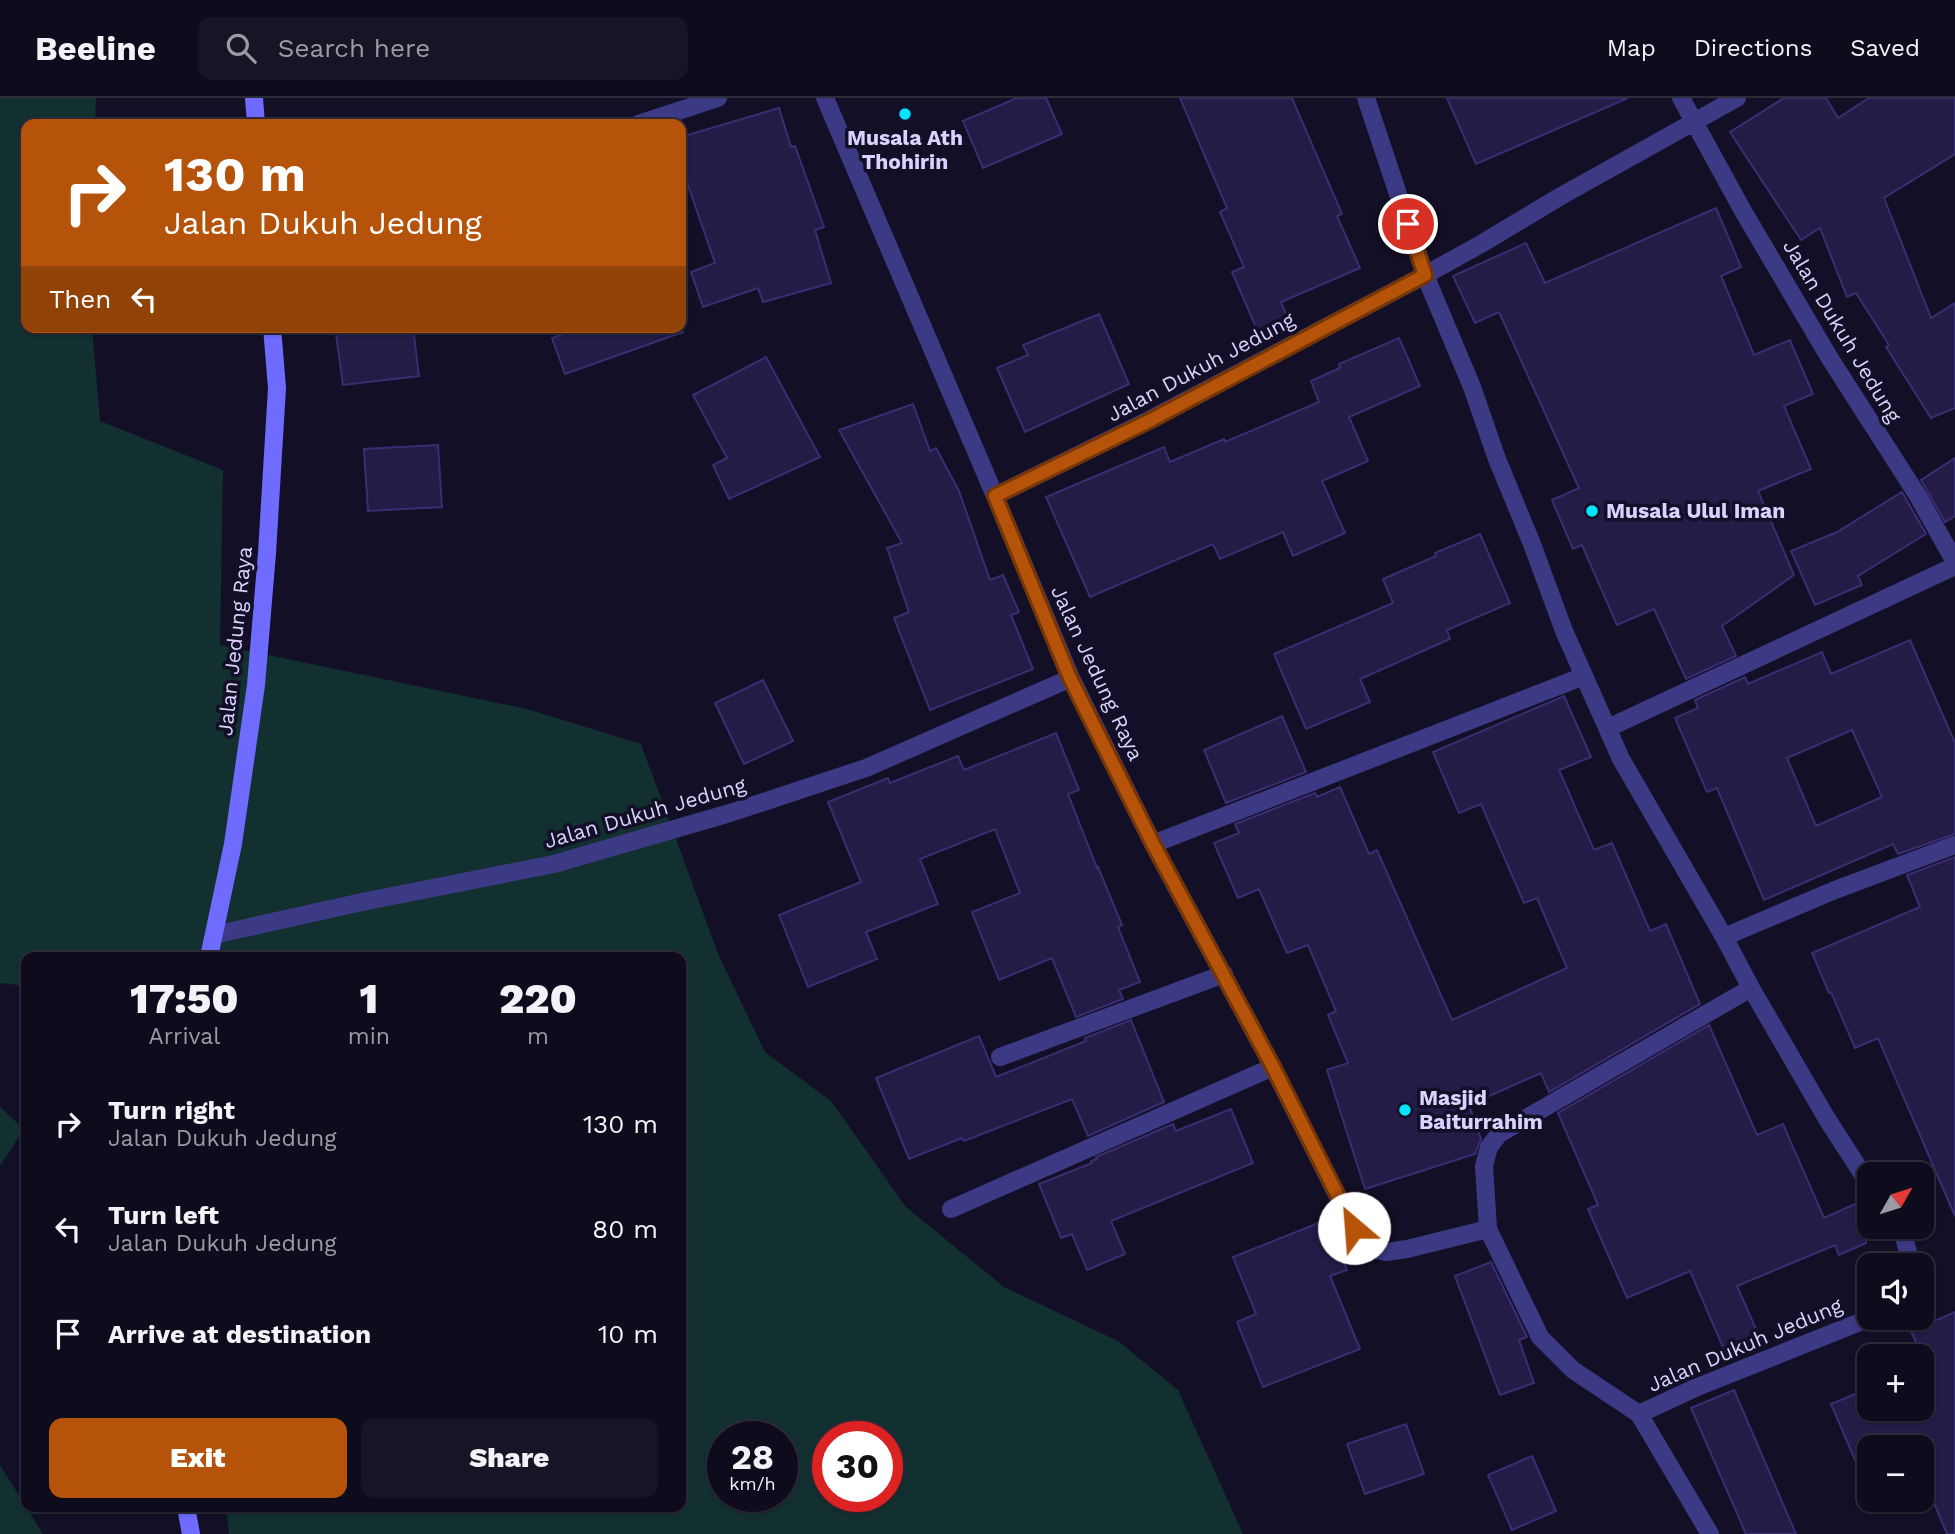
<!DOCTYPE html>
<html lang="en">
<head>
<meta charset="utf-8">
<style>
  body { margin:0; font-family:"Work Sans",sans-serif; background:#171425; color:#f1f3f6; height:100vh; display:flex; flex-direction:column; font-size:26px; white-space:nowrap }
  * { box-sizing:border-box; margin:0 }
  p { font-size:23px; color:#9b9ba3 }
  .icon { flex:none; width:38px; height:38px; fill:none; stroke:currentColor; stroke-width:2; stroke-linecap:round; stroke-linejoin:round }
  .map { position:relative; flex:1; overflow:hidden }
  .panel { position:absolute; left:21px; top:854px; width:665px; height:560px; display:flex; flex-direction:column; background:#0e0b1c; border-radius:14px; box-shadow:0 2px 5px #0004,0 0 0 2px #2e2b3b }
  .panel>* { flex:none }
  .guide { position:absolute; left:21px; top:21px; width:665px; height:214px; border-radius:14px; box-shadow:0 2px 5px #0004,0 0 0 2px #2e2b3b; background:#b45309; color:#fff; overflow:hidden }
  .needle { width:46px; rotate:51deg }
  .tools { position:absolute; left:1857px; top:1064px; display:grid; gap:14px }
  .tools a { display:grid; place-items:center; width:77px; height:77px; border-radius:14px; background:#0e0b1c; box-shadow:0 2px 5px #0004,0 0 0 2px #2e2b3b; font-size:35px }
  .speed { position:absolute; left:707px; top:1323px; display:flex; gap:14px; font-size:35px; font-weight:700; text-align:center }
  .speed>* { display:grid; place-content:center; width:91px; height:91px; border-radius:50%; background:#0e0b1c; box-shadow:0 2px 5px #0004,0 0 0 2px #2e2b3b; line-height:1 }
  .speed small { font-size:18px; font-weight:400 }
  .speed .limit { border:10px solid #d22; background:#fff; color:#111 }
  .pin { position:absolute; display:grid; place-items:center; width:60px; height:60px; color:#fff; margin:-30px; border:4px solid #fff; border-radius:50%; box-shadow:0 2px 7px #0007 }
  .me { position:absolute; width:77px; margin:-38px; rotate:333deg; stroke-linejoin:round; filter:drop-shadow(0 0 5px #0008) }
  .turn { display:flex; align-items:center; gap:24px; height:147px; padding:0 28px; font-size:32px }
  .turn .icon { width:91px; height:91px; stroke-width:2.5 }
  .turn b { display:block; font-size:49px; line-height:60px }
  .then { display:flex; align-items:center; height:66px; padding:0 28px; background:#0003; gap:14px; font-size:26px }
  .eta { display:flex; justify-content:space-evenly; align-items:center; height:119px; text-align:center }
  .eta b { font-size:42px; font-weight:800; line-height:49px }
  .cta { display:flex; gap:14px; margin-top:auto; padding:14px 28px }
  .cta a { flex:1; height:80px; border-radius:14px; background:#b45309; color:#fff; font-size:28px; font-weight:800; line-height:80px; text-align:center }
  .cta a+a { background:#171425; color:#f1f3f6 }
  ul { padding:0; list-style:none }
  li { display:flex; align-items:center; gap:21px; height:105px; padding:0 28px }
  li div { flex:1 }
  li b { display:block; font-size:26px }
  li em { font-style:normal }
  header { display:flex; align-items:center; gap:42px; box-sizing:border-box; height:98px; padding:0 35px; background:#0e0b1c; border-bottom:2px solid #2e2b3b }
  header strong { font-size:33px }
  nav { display:flex; gap:38px; margin-inline-start:auto; font-size:24px }
  .search { width:490px; height:63px; background:#171425; display:flex; align-items:center; gap:18px; box-sizing:border-box; padding:0 24px; border-radius:14px; color:#9b9ba3; font-size:26px }
  .map>svg:first-child { display:block }
</style>
</head>
<body>
<header>
<strong>Beeline</strong>
<div class="search"><svg class="icon" aria-label="search" viewBox="0 0 24 24"><circle cx="10" cy="10" r="6"/><path d="M15 15l6 6"/></svg>Search here</div>
<nav><a>Map</a><a>Directions</a><a>Saved</a></nav>
</header>
<div class="map">
<svg width="1955" height="1436" viewBox="0 0 1955 1436">
  <rect width="100%" height="100%" fill="#130f26"/>
  <!-- green -->
  <path fill="#12302f" fill-rule="evenodd" d="M 0,0 L 96,0 L 95,26 L 26,26 L 26,229 L 92,229 L 100,323 L 223,372 L 220,547 L 527,611 L 641,646 L 719,858 L 765,954 L 831,1003 L 906,1109 L 1004,1189 L 1118,1243 L 1178,1292 L 1243,1436 L 229,1436 L 226,1409 L 681,1409 L 681,859 L 26,859 L 26,888 L 0,885 ZM 723,1339 L 782,1339 L 782,1398 L 723,1398 ZM 828,1339 L 887,1339 L 887,1398 L 828,1398 Z
    M 0,1009 L 24,1031 L 0,1068 Z
    M 0,1367 L 43,1436 L 0,1436 Z"/>
  <!-- building -->
  <path fill="#241b47" stroke="#3b2d73" stroke-width="2" fill-rule="evenodd" d="M 1017,0 L 1046,0 L 1062,36 L 983,70 L 963,23 Z
    M 1180,0 L 1292,0 L 1342,116 L 1337,118 L 1360,170 L 1281,204 L 1288,221 L 1258,234 L 1232,174 L 1244,169 L 1220,114 L 1227,110 Z
    M 1447,0 L 1628,0 L 1476,66 Z
    M 1784,0 L 1826,0 L 1838,20 L 1869,0 L 1955,0 L 1955,56 L 1884,100 L 1931,220 L 1955,205 L 1955,310 L 1931,320 L 1886,249 L 1889,247 L 1856,195 L 1847,199 L 1820,130 L 1801,142 L 1730,34 Z
    M 779,10 L 791,49 L 795,48 L 824,129 L 815,132 L 831,185 L 763,204 L 758,190 L 703,209 L 691,174 L 715,165 L 681,67 L 681,39 Z
    M 1716,110 L 1741,169 L 1721,178 L 1754,257 L 1790,242 L 1813,296 L 1784,308 L 1811,371 L 1758,393 L 1794,477 L 1722,528 L 1736,558 L 1686,581 L 1654,511 L 1617,527 L 1582,447 L 1573,451 L 1552,402 L 1579,390 L 1499,214 L 1475,225 L 1453,178 L 1526,145 L 1545,185 Z
    M 1099,216 L 1129,286 L 1025,334 L 997,270 L 1028,257 L 1023,247 Z
    M 395,229 L 413,229 L 419,278 L 343,287 L 336,236 Z
    M 584,229 L 682,229 L 683,234 L 565,276 L 552,240 Z
    M 1399,240 L 1420,288 L 1349,319 L 1368,363 L 1322,383 L 1345,435 L 1293,458 L 1283,434 L 1220,461 L 1213,446 L 1090,499 L 1046,399 L 1164,349 L 1170,364 L 1224,341 L 1225,344 L 1319,304 L 1311,283 L 1340,270 L 1339,266 Z
    M 766,259 L 820,359 L 729,401 L 713,367 L 727,360 L 693,297 Z
    M 913,306 L 930,353 L 936,350 L 959,393 L 990,482 L 1003,477 L 1019,514 L 1011,517 L 1033,571 L 930,612 L 894,520 L 909,514 L 887,450 L 902,445 L 839,332 Z
    M 438,347 L 442,409 L 368,413 L 364,351 Z
    M 1955,360 L 1955,418 L 1945,424 L 1921,382 Z
    M 1902,394 L 1926,436 L 1858,478 L 1862,487 L 1815,507 L 1791,453 L 1837,434 Z
    M 1480,436 L 1510,505 L 1447,532 L 1450,541 L 1360,581 L 1370,604 L 1306,631 L 1274,556 L 1393,505 L 1383,481 L 1436,458 L 1435,455 Z
    M 1910,542 L 1955,645 L 1955,736 L 1898,756 L 1893,746 L 1764,802 L 1717,690 L 1707,694 L 1675,620 L 1698,610 L 1695,602 L 1745,579 L 1748,586 L 1822,554 L 1831,576 ZM 1852,632 L 1882,699 L 1816,728 L 1787,660 Z
    M 763,582 L 793,643 L 744,666 L 715,605 Z
    M 1564,598 L 1591,659 L 1559,672 L 1594,752 L 1612,745 L 1650,833 L 1666,826 L 1700,906 L 1549,994 L 1541,975 L 1469,1007 L 1481,1041 L 1475,1056 L 1365,1091 L 1327,972 L 1348,965 L 1328,917 L 1336,913 L 1308,847 L 1287,855 L 1259,791 L 1238,800 L 1214,745 L 1239,735 L 1235,726 L 1315,695 L 1317,699 L 1340,689 L 1369,756 L 1377,752 L 1452,922 L 1567,870 L 1537,800 L 1524,805 L 1481,706 L 1459,715 L 1433,654 Z
    M 1282,618 L 1306,674 L 1226,705 L 1204,652 Z
    M 1056,635 L 1079,692 L 1068,696 L 1097,770 L 1098,769 L 1122,827 L 1118,829 L 1140,884 L 1119,892 L 1123,901 L 1076,919 L 1052,860 L 999,882 L 972,814 L 1020,795 L 995,731 L 920,761 L 938,806 L 866,834 L 877,861 L 808,889 L 779,817 L 861,784 L 828,704 L 888,680 L 890,685 L 958,658 L 964,672 Z
    M 1955,759 L 1955,1118 L 1878,940 L 1855,950 L 1831,894 L 1829,895 L 1812,855 L 1920,809 L 1907,777 Z
    M 1131,922 L 1164,1004 L 1088,1038 L 1072,1001 L 964,1043 L 962,1040 L 909,1061 L 876,980 L 979,938 L 996,979 L 1086,943 L 1085,940 Z
    M 1709,927 L 1757,1037 L 1783,1026 L 1824,1120 L 1855,1106 L 1866,1131 L 1866,1145 L 1839,1157 L 1835,1147 L 1737,1188 L 1759,1238 L 1725,1254 L 1690,1173 L 1627,1200 L 1588,1111 L 1598,1107 L 1558,1015 Z
    M 1231,1011 L 1253,1065 L 1111,1123 L 1125,1156 L 1087,1172 L 1072,1136 L 1061,1140 L 1039,1086 L 1092,1065 L 1091,1063 L 1097,1061 L 1096,1059 L 1173,1026 L 1176,1033 Z
    M 1326,1122 L 1347,1172 L 1330,1178 L 1360,1251 L 1263,1289 L 1237,1224 L 1256,1216 L 1233,1159 Z
    M 1491,1164 L 1527,1239 L 1519,1242 L 1534,1285 L 1500,1297 L 1455,1178 Z
    M 1955,1214 L 1955,1436 L 1947,1436 L 1922,1376 L 1922,1349 L 1869,1349 L 1869,1381 L 1864,1383 L 1831,1306 L 1869,1290 L 1869,1311 L 1922,1311 L 1922,1267 L 1925,1265 L 1911,1233 Z
    M 1734,1292 L 1796,1436 L 1746,1436 L 1691,1310 Z
    M 1406,1326 L 1424,1376 L 1365,1396 L 1347,1346 Z
    M 1532,1358 L 1556,1413 L 1512,1432 L 1488,1377 Z"/>
  <g fill="none" stroke-linecap="round" stroke-linejoin="round">
    <!-- lane -->
    <path stroke="#3d3a85" stroke-width="18" d="M 1000,959 L 1224,876"/>
    <!-- street -->
    <path stroke="#3d3a85" stroke-width="18" d="M 825,0 L 995,398 L 1071,580 L 1153,746 L 1273,969 L 1354,1131 L 1368,1150 L 1386,1154 L 1407,1151 L 1488,1131
      M 1366,0 L 1425,177 L 1472,289 L 1497,361 L 1532,446 L 1564,533 L 1621,661 L 1724,839 L 1751,890 L 1827,1021 L 1869,1086
      M 1681,0 L 1743,113 L 1829,259 L 1918,398 L 1955,464
      M 638,26 L 718,0
      M 995,398 L 1149,322 L 1425,177 L 1481,146 L 1561,98 L 1737,0
      M 1608,630 L 1955,468
      M 1153,746 L 1584,578
      M 214,837 L 362,804 L 554,766 L 730,715 L 866,670 L 1071,580
      M 1724,839 L 1835,792 L 1955,747
      M 1751,890 L 1499,1036 L 1489,1049 L 1484,1068 L 1488,1131 L 1540,1239 L 1573,1272 L 1639,1316 L 1695,1290 L 1870,1220
      M 951,1111 L 1273,969
      M 1897,1129 L 1904,1140 L 1912,1167
      M 1639,1316 L 1710,1436"/>
    <!-- secondary -->
    <path stroke="#6f6bff" stroke-width="18" d="M 254,0 L 256,26
      M 209,859 L 233,746 L 256,587 L 267,455 L 277,290 L 272,229
      M 186,1409 L 191,1436"/>
  </g>
  <g fill="none" stroke-linecap="round" stroke-linejoin="round">
    <defs>
      <path id="route" d="M 1354,1130 L 1273,969 L 1153,746 L 1070,580 L 995,398 L 1149,323 L 1425,177 L 1408,126"/>
    </defs>
    <!-- route casing -->
    <use href="#route" stroke="#753606" stroke-width="18"/>
    <!-- route -->
    <use href="#route" stroke="#b45309" stroke-width="12"/>
  </g>
  <!-- markers -->
  <g fill="#00e5ff" stroke="#130f26" stroke-width="2.5">
    <circle cx="905" cy="16" r="7"/>
    <circle cx="1592" cy="413" r="7"/>
    <circle cx="1405" cy="1012" r="7"/>
  </g>
  <g text-anchor="middle" stroke-width="7" stroke-linejoin="round" paint-order="stroke">
    <!-- poi labels -->
    <g font-size="21" font-weight="bold" fill="#d9d4ff" stroke="#130f26" text-anchor="start">
      <text x="905" y="47" text-anchor="middle">Musala Ath<tspan x="905" dy="24">Thohirin</tspan></text>
      <text x="1606" y="420">Musala Ulul Iman</text>
      <text x="1419" y="1007">Masjid<tspan x="1419" dy="24">Baiturrahim</tspan></text>
    </g>
    <!-- street labels -->
    <g font-size="21" fill="#d9d4ff" stroke="#130f26">
      <text transform="translate(1842 233) rotate(59)" y="7">Jalan Dukuh Jedung</text>
      <text transform="translate(1201 269) rotate(-28)" y="7">Jalan Dukuh Jedung</text>
      <text transform="translate(235 543) rotate(-84)" y="7">Jalan Jedung Raya</text>
      <text transform="translate(1097 575) rotate(65)" y="7">Jalan Jedung Raya</text>
      <text transform="translate(645 715) rotate(-16)" y="7">Jalan Dukuh Jedung</text>
      <text transform="translate(1745 1247) rotate(-23)" y="7">Jalan Dukuh Jedung</text>
    </g>
  </g>
</svg>
<div class="tools">
<a><svg class="needle" viewBox="-14 -14 28 28"><path d="M0-13l5 13h-10z" fill="#e53935"/><path d="M0 13l5-13h-10z" fill="#9b9ba3"/></svg></a>
<a><svg class="icon" aria-label="sound" viewBox="0 0 24 24"><path d="M4 9h4l5-4v14l-5-4H4zM17 9q2 3 0 6"/></svg></a>
<a>+</a>
<a>−</a>
</div>
<div class="speed"><div>28<small>km/h</small></div><div class="limit">30</div></div>
<div class="pin" style="left:1408px;top:126px;background:#d93025"><svg class="icon" aria-label="arrive" viewBox="0 0 24 24"><path d="M6 21V4h12l-3 4 3 4H6"/></svg></div>
<svg class="me" style="left:1354px;top:1130px" viewBox="-20 -20 40 40"><circle r="19" fill="#fff"/><path d="M0-13L10 11 0 6-10 11z" fill="#b45309"/></svg>
<div class="guide">
<div class="turn"><svg class="icon" aria-label="right" viewBox="0 0 24 24"><path d="M7 20v-9h11M14 6l5 5-5 5"/></svg><div><b>130 m</b>Jalan Dukuh Jedung</div></div>
<div class="then">Then<svg class="icon" aria-label="left" viewBox="0 0 24 24"><path d="M17 20v-9H6M10 6l-5 5 5 5"/></svg></div>
</div>
<section class="panel">
<div class="eta">
<div><b>17:50</b><p>Arrival</p></div>
<div><b>1</b><p>min</p></div>
<div><b>220</b><p>m</p></div>
</div>
<ul>
<li><svg class="icon" aria-label="right" viewBox="0 0 24 24"><path d="M7 20v-9h11M14 6l5 5-5 5"/></svg><div><b>Turn right</b><p>Jalan Dukuh Jedung</p></div><em>130 m</em></li>
<li><svg class="icon" aria-label="left" viewBox="0 0 24 24"><path d="M17 20v-9H6M10 6l-5 5 5 5"/></svg><div><b>Turn left</b><p>Jalan Dukuh Jedung</p></div><em>80 m</em></li>
<li><svg class="icon" aria-label="arrive" viewBox="0 0 24 24"><path d="M6 21V4h12l-3 4 3 4H6"/></svg><div><b>Arrive at destination</b></div><em>10 m</em></li>
</ul>
<div class="cta"><a>Exit</a><a>Share</a></div>
</section>
</div>
</body>
</html>
